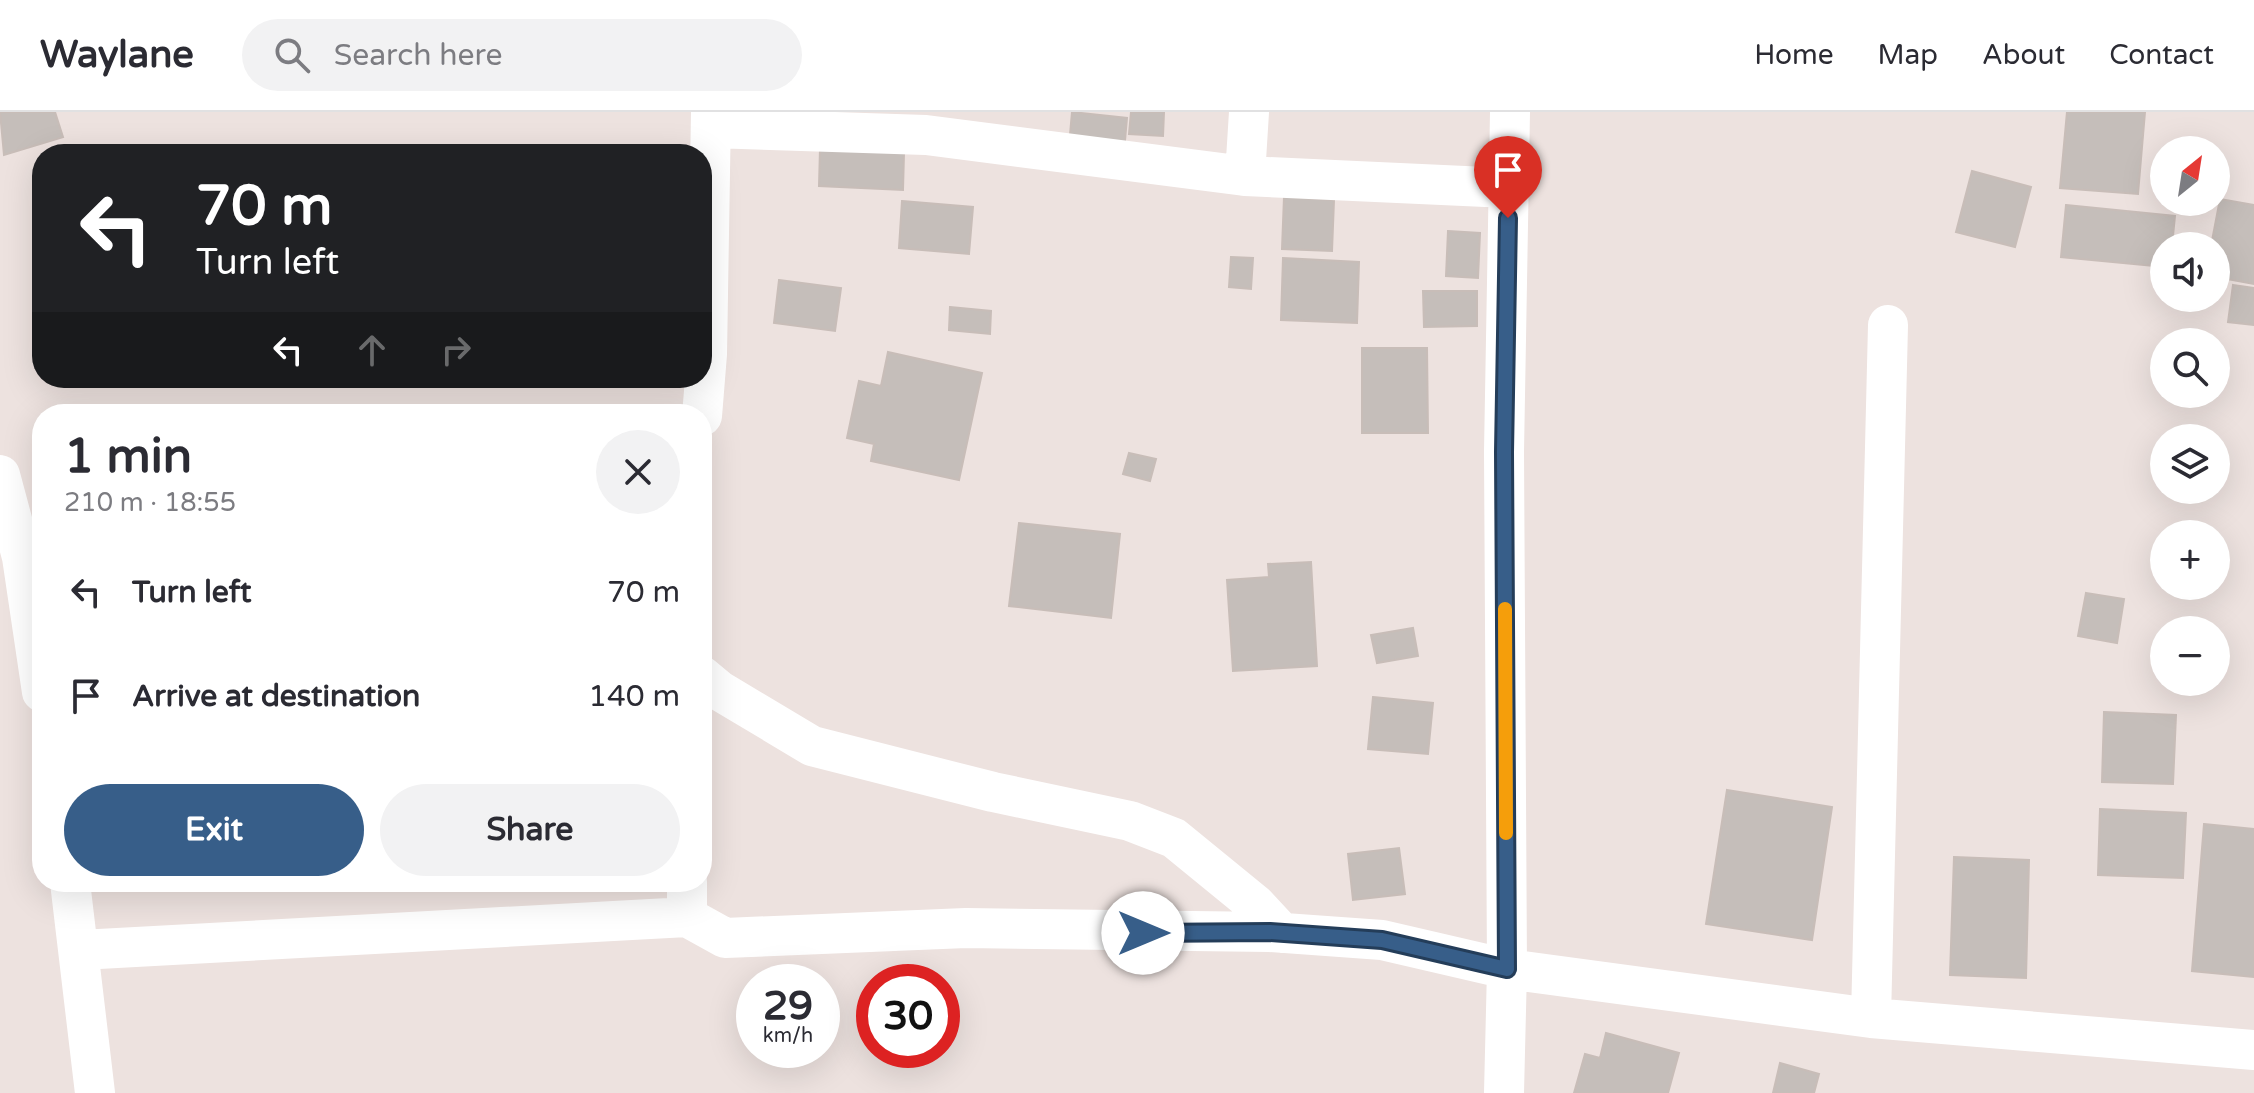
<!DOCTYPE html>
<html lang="en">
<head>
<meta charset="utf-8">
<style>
  body { margin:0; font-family:"Varela Round",sans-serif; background:#f2f2f3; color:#2b2b33; height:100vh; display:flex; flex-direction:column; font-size:30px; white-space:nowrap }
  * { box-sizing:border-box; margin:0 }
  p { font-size:26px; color:#7c7c81 }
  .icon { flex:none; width:44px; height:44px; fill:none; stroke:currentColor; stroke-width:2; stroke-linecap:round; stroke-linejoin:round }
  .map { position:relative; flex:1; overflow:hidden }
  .drawer { position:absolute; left:32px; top:292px; width:680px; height:488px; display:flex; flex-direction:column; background:#fff; border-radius:32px; box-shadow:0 8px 32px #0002 }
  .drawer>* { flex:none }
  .guide { position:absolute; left:32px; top:32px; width:680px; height:244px; border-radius:32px; box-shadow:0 8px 32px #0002; background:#202124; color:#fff; overflow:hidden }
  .needle { width:52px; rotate:30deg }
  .controls { position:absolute; left:2150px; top:24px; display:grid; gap:16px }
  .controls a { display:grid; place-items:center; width:80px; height:80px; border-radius:50%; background:#fff; box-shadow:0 8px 32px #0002; font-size:40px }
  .speed { position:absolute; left:736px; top:852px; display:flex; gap:16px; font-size:40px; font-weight:700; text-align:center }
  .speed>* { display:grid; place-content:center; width:104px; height:104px; border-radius:50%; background:#fff; box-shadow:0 8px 32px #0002; line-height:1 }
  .speed small { font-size:20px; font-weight:400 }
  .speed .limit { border:12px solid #d22; background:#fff; color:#111 }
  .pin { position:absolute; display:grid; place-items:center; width:68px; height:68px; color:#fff; margin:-82px -34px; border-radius:50% 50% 50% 0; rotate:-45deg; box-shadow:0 0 8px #0007 }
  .pin .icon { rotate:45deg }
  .me { position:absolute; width:88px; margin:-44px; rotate:90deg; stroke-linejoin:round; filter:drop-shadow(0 0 6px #0008) }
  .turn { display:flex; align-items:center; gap:28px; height:168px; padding:0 32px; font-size:36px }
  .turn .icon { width:104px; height:104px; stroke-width:2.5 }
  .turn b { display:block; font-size:56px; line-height:68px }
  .lanes { display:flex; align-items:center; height:76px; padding:0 32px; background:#0003; justify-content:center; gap:40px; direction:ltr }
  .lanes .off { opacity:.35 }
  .round { display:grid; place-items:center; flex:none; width:84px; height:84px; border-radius:42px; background:#f2f2f3 }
  .head { display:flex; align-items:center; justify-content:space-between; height:136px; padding:0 32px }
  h1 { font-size:48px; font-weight:700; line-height:60px }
  .button { display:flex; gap:16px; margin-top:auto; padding:16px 32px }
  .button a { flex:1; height:92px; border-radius:48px; background:#375e89; color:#fff; font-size:32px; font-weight:700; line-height:92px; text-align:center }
  .button a+a { background:#f2f2f3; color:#2b2b33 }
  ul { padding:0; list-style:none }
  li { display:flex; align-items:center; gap:24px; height:104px; padding:0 32px }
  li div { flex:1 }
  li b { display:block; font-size:30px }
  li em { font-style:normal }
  header { display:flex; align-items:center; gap:48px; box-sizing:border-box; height:112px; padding:0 40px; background:#fff; border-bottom:2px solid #e1e1e2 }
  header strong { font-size:38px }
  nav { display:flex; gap:44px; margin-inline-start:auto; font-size:28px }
  .search { width:560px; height:72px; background:#f2f2f3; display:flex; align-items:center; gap:20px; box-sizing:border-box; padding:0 28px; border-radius:44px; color:#7c7c81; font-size:30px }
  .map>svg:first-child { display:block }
</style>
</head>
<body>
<header>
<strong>Waylane</strong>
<div class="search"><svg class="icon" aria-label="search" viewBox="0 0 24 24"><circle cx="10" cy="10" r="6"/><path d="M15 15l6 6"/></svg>Search here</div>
<nav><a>Home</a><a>Map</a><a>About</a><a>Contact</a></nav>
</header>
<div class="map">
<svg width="2254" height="981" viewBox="0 0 2254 981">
  <rect width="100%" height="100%" fill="#ede2df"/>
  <!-- building -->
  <path fill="#c5beba" stroke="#c8bdb8" stroke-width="2" d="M 0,0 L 55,0 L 63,25 L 4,43 Z
    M 1072,0 L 1127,6 L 1124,40 L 1069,34 Z
    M 1131,0 L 1164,0 L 1163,24 L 1129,22 Z
    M 2067,0 L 2145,0 L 2138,82 L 2060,76 Z
    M 820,37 L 904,41 L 903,78 L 819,74 Z
    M 1972,59 L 2031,75 L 2015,135 L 1956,120 Z
    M 1284,85 L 1334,88 L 1332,139 L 1282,137 Z
    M 2220,87 L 2254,93 L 2254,172 L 2216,165 L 2216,134 L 2211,134 Z
    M 902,89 L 973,95 L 969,142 L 899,136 Z
    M 2066,93 L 2175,104 L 2172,134 L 2164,134 L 2164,155 L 2061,145 Z
    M 1448,119 L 1480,121 L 1478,166 L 1446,164 Z
    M 1231,145 L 1253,146 L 1251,177 L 1229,175 Z
    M 1283,146 L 1359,150 L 1357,211 L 1281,208 Z
    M 779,168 L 841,176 L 835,219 L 774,211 Z
    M 2233,173 L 2254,176 L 2254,213 L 2228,210 Z
    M 1423,179 L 1477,179 L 1477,214 L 1424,215 Z
    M 950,195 L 991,199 L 990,222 L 949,218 Z
    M 1362,236 L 1427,236 L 1428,321 L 1362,321 Z
    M 888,240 L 982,261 L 959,368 L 871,349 L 874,332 L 847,326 L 859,269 L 881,274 Z
    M 1129,341 L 1156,347 L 1150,369 L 1123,362 Z
    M 1019,411 L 1120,422 L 1111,506 L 1009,494 Z
    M 1311,450 L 1317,554 L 1233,559 L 1227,468 L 1269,465 L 1268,452 Z
    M 2086,481 L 2124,487 L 2117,531 L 2078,524 Z
    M 1413,516 L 1418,544 L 1377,551 L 1371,523 Z
    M 1373,585 L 1433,591 L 1428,642 L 1368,637 Z
    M 2104,600 L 2176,603 L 2173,672 L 2102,670 Z
    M 1727,678 L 1832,695 L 1812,828 L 1706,812 Z
    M 2100,697 L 2186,701 L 2183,766 L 2098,763 Z
    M 2204,712 L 2254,717 L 2254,865 L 2192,859 Z
    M 1399,736 L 1405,782 L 1353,788 L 1348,742 Z
    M 1954,745 L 2029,748 L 2026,866 L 1950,863 Z
    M 1606,921 L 1679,941 L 1668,981 L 1574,981 L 1585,942 L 1600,946 Z
    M 1780,951 L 1819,962 L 1814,981 L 1773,981 Z"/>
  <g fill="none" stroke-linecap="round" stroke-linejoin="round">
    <!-- minor -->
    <path stroke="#fff" stroke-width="40" d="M 712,16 L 926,23 L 1245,64 L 1508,76
      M 1245,64 L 1249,0
      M 702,304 L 707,242 L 711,0
      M 0,363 L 22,445 L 42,580
      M 702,564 L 720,579 L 812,634 L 993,680 L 1130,709 L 1174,726 L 1256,793 L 1282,821
      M 70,770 L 95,981
      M 687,770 L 687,805 L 725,826 L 966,816 L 1270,820 L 1382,828 L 1507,857 L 1871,906 L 2254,938
      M 80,838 L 687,805
      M 1871,906 L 1888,213
      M 1504,981 L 1507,857 L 1504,340 L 1510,0"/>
  </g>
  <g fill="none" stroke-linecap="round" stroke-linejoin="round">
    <defs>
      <path id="route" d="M 1143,821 L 1270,820 L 1382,828 L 1507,857 L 1504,340 L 1508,106"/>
    </defs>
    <!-- route casing -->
    <use href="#route" stroke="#243d59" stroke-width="20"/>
    <!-- route -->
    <use href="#route" stroke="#375e89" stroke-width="14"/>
    <!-- slow -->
    <path stroke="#f59e0b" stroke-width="14" d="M 1505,497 L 1506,721"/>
  </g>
</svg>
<div class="controls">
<a><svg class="needle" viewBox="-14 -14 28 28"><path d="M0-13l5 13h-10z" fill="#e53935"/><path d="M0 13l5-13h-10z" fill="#7c7c81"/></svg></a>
<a><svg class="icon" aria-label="sound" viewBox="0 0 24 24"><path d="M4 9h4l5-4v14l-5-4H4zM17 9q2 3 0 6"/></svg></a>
<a><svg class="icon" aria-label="search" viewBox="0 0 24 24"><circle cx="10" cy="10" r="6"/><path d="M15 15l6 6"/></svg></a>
<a><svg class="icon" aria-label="layers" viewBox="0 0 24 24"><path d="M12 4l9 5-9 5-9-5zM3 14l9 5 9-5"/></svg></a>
<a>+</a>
<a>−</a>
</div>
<div class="speed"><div>29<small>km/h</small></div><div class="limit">30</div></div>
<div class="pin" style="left:1508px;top:106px;background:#d93025"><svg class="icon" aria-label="arrive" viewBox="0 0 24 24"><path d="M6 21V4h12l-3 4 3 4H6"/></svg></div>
<svg class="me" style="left:1143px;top:821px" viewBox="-20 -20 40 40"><circle r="19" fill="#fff"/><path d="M0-13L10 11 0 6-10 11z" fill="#375e89"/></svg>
<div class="guide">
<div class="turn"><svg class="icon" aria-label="left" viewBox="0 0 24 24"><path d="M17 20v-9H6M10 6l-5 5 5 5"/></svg><div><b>70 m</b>Turn left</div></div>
<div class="lanes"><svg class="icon" aria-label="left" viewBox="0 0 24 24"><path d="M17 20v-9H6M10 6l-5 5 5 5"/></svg><svg class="icon off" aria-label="ahead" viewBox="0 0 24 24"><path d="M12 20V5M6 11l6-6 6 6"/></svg><svg class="icon off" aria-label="right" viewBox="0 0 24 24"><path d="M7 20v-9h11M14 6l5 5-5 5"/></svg></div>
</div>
<section class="drawer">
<div class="head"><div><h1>1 min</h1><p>210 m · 18:55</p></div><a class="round"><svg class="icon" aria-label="close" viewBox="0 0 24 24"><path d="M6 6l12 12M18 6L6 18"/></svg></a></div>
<ul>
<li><svg class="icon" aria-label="left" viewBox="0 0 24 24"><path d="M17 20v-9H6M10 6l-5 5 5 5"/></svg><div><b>Turn left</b></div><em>70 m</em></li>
<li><svg class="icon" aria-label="arrive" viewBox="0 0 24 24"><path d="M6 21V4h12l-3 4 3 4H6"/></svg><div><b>Arrive at destination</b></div><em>140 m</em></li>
</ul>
<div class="button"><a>Exit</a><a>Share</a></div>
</section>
</div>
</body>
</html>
